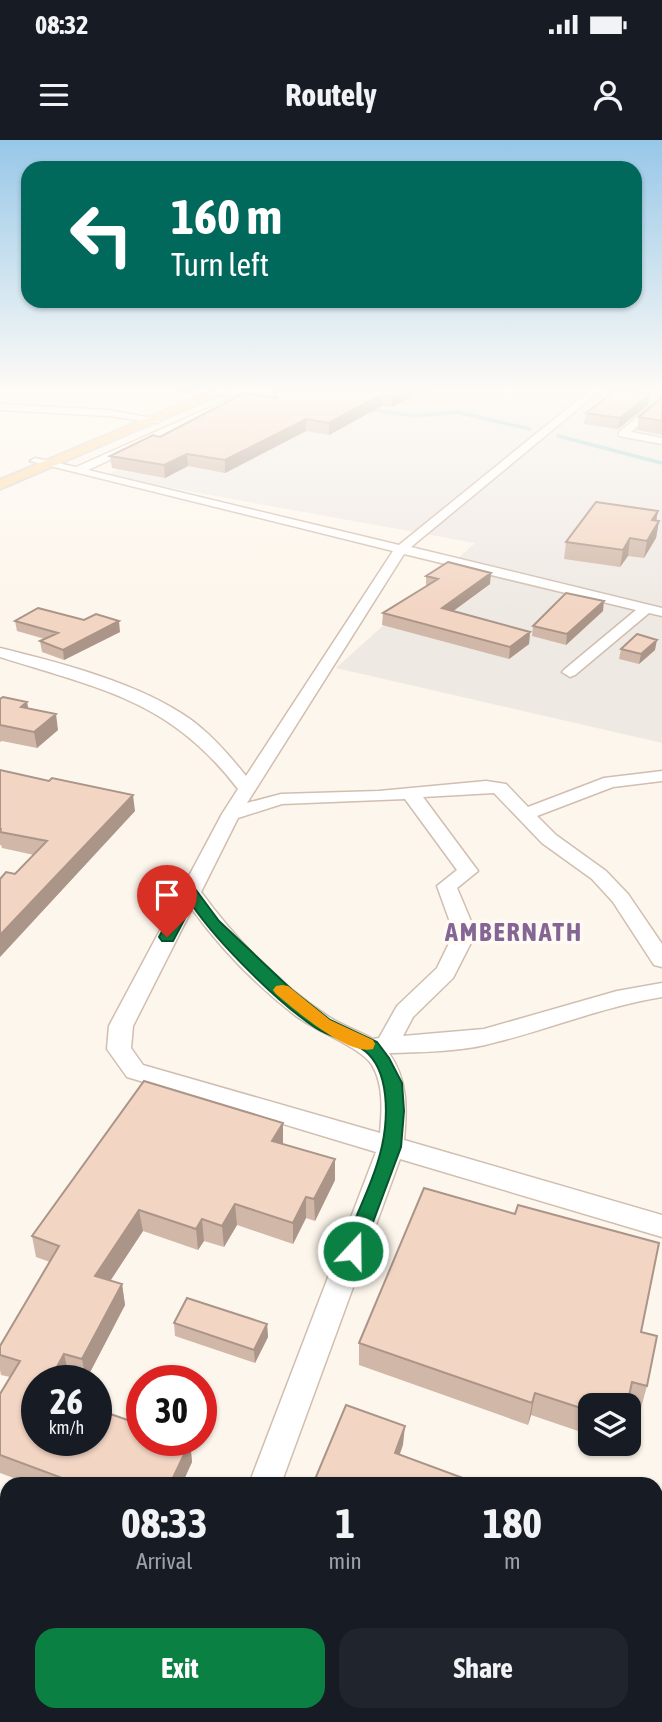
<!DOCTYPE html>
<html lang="en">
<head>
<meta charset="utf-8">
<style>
  body { margin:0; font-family:"Asap Condensed",sans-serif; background:#20242c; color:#f1f3f6; height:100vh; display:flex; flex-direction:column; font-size:26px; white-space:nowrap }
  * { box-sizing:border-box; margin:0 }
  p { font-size:23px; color:#9ea1a6 }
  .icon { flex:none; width:38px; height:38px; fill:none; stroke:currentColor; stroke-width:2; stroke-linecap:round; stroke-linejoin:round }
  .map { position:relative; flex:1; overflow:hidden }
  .drawer { position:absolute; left:0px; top:1337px; width:663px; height:245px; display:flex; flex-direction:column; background:#171b24; border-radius:21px 21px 0 0; box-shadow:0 2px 5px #0004 }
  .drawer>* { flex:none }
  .hud { position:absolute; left:21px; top:21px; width:621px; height:147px; border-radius:21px; box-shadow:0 2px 5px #0004; background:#00695c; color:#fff; overflow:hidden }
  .controls { position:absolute; left:578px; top:1253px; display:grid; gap:14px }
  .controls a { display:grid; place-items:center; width:63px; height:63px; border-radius:14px; background:#171b24; box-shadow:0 2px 5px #0004; font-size:35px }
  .speed { position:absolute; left:21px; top:1225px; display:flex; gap:14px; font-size:35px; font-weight:700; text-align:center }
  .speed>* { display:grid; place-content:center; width:91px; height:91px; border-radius:50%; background:#171b24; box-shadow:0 2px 5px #0004; line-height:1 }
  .speed small { font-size:18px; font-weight:400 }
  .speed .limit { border:10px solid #d22; background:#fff; color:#111 }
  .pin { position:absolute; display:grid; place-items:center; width:60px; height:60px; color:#fff; margin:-72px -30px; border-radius:50% 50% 50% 0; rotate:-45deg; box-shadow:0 0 7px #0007 }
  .pin .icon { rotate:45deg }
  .me { position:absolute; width:77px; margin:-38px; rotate:21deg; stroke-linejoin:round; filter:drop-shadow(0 0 5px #0008) }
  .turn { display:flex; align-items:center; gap:24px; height:147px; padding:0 35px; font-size:32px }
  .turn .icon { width:91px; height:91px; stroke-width:2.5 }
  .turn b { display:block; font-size:49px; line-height:60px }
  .eta { display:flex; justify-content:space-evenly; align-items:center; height:119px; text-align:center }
  .eta b { font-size:42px; font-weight:700; line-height:49px }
  .primary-button { display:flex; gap:14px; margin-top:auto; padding:14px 35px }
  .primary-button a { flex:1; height:80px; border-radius:21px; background:#0b8043; color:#fff; font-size:28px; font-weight:700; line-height:80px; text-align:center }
  .primary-button a+a { background:#20242c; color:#f1f3f6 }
  .status { display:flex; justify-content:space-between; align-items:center; height:49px; padding:0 35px; background:#171b24; direction:ltr }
  .status svg { height:19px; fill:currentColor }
  header { display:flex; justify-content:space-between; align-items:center; height:91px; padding:0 35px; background:#171b24; font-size:32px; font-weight:700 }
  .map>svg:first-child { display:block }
</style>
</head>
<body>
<div class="status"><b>08:32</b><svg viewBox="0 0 49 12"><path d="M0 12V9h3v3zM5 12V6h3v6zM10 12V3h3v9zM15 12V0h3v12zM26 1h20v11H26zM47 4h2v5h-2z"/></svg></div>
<header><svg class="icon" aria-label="menu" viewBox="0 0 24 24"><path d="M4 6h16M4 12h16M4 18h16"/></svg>Routely<svg class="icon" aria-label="person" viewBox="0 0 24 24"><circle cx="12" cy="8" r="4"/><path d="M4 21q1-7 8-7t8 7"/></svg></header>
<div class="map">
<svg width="662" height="1582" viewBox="0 0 662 1582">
  <rect width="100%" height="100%" fill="#fdf6ec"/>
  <!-- industrial -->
  <path fill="#efe9e4" d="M 276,250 L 662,250 L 662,603 L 336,528 L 475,403 L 105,336 Z"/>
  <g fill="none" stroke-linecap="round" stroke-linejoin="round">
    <!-- stream -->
    <path stroke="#a5d3da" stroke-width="3.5" d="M 178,250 L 193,252
      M 215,255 L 242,258
      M 365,269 L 415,276 L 456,272 L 530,289
      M 558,296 L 662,323"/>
    <defs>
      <path id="minor" d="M 590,250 L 601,250 L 411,407 L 662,468 L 662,476 L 649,473 L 575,535 L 570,537 L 562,532 L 565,529 L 636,470 L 404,414 L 247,663 L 281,654 L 379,651 L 486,641 L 506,644 L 528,667 L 604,638 L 662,631 L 662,641 L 613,647 L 537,676 L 556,695 L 606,731 L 628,754 L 662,804 L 662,827 L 654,825 L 613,762 L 592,739 L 542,703 L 494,653 L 423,657 L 478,731 L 457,748 L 476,793 L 453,838 L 413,877 L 403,896 L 484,889 L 617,851 L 662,843 L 662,857 C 601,867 545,891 485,905 C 454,912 421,912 389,913 C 408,940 407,969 404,1000 L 662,1075 L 662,1097 L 400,1019 L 281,1344 L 249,1344 L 376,1012 L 127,937 L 107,909 L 109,886 L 222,674 L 238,649 C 170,560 101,549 0,517 L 0,508 C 61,523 139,543 190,579 C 212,595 230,616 246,636 L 393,411 L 30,321 L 35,318 L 76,327 L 236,256 L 241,259 L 239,261 L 88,330 L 399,405 ZM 405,659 L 457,730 L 437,746 L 454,793 L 437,828 L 397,866 L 379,898 L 373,899 C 359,891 343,886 329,877 C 279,844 236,800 201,752 L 238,678 L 282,664 ZM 192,769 C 221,809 257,846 296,876 C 316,891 362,908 372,925 C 384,945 382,971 380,993 L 143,925 L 131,908 L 133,886 Z
        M 662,257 L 662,265 L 631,292 L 662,298 L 662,304 L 619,296 L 619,292 Z
        M 0,264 L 109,270 L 162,280 L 157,283 L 109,276 L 0,270 Z
        M 380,1575 L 432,1575 L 435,1582 L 383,1582 Z"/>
      <path id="major" d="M 214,250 L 230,250 L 0,349 L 0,340 Z"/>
    </defs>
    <!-- minor casing -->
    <use href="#minor" stroke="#d1beb0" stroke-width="3"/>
    <!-- major casing -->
    <use href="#major" stroke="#dad1cd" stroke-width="4"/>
    <!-- minor -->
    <use href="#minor" fill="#fff" fill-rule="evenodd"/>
    <!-- major -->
    <use href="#major" fill="#fbd9a5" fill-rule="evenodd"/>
  </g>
  <!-- wall -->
  <path fill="#d1b7a8" d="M 273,250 L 431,250 L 425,253 L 416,254 L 392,267 L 382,266 L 329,295 L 306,291 L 225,333 L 188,326 L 165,338 L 112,328 L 110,316 L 160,297 L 274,258 Z
    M 650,254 L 648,265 L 618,289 L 584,284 L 586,273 Z
    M 662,257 L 662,295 L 637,290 L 639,277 Z
    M 658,371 L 656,381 L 659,381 L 656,398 L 644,418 L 628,416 L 620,427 L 564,419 L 566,402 Z
    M 426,436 L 490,444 L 453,471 L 530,492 L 529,504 L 509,519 L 382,485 L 383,473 L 426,447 Z
    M 603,471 L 566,505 L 532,496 L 533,486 Z
    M 15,481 L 120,492 L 64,520 L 42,512 L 40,501 L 45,499 L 17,491 Z
    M 621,509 L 655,510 L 639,524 L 619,519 Z
    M 0,559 L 28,568 L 58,590 L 37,608 L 2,601 L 0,602 Z
    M 0,630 L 135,671 L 0,817 L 0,739 L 15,734 L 34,715 L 2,708 L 1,705 L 0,705 Z
    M 283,1004 L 335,1040 L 315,1081 L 306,1078 L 293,1104 L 237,1085 L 224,1107 L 204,1101 L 198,1110 L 143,1091 L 110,1141 L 122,1144 L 125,1165 L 86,1240 L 69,1235 L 37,1241 L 37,1300 L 190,1302 L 192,1322 L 182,1344 L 30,1344 L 0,1333 L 0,1254 L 10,1237 L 1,1235 L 0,1230 L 0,1206 L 50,1122 L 36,1117 L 32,1096 Z
    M 174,1183 L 267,1184 L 268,1197 L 255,1223 L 175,1196 Z
    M 641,1192 L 647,1246 L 641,1268 L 628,1264 L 590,1265 L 590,1295 L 531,1275 L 528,1285 L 359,1225 L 359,1203 Z
    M 596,1575 L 656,1575 L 662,1582 L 614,1582 Z"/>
  <!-- shaded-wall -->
  <path fill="#aa9588" d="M 402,250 L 416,250 L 416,254 L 392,267 L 392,256 Z
    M 382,254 L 382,266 L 329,295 L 329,283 Z
    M 650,254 L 648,265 L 618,289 L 620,278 Z
    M 306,279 L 306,291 L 225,333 L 225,320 Z
    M 187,314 L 188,326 L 165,338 L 164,325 Z
    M 658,371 L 655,387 L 659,381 L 656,398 L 644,418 L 647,401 L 652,380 Z
    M 630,398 L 628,416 L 620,427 L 623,410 Z
    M 491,433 L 490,444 L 441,480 L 442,468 Z
    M 604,461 L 603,471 L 566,505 L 567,494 Z
    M 119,481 L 120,492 L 64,520 L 63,510 Z
    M 530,492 L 529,504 L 509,519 L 510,507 Z
    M 657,500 L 655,510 L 639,524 L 641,514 Z
    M 27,562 L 30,577 L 21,567 Z
    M 56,574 L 58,590 L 37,608 L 34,592 Z
    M 133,655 L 135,671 L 0,817 L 0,795 Z
    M 283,983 L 283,1004 L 272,1001 Z
    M 335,1019 L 335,1040 L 315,1081 L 314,1059 Z
    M 306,1057 L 306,1078 L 293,1104 L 293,1083 Z
    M 235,1064 L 237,1085 L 224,1107 L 222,1086 Z
    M 139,1070 L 143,1091 L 99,1158 L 95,1136 Z
    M 202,1079 L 204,1101 L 198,1110 L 196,1089 Z
    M 122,1144 L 125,1165 L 86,1240 L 82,1219 Z
    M 267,1184 L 268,1197 L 255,1223 L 254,1210 Z
    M 64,1214 L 69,1235 L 65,1241 L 49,1241 Z
    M 535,1253 L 531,1275 L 528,1285 L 532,1263 Z
    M 405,1286 L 403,1305 L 394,1331 L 395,1313 Z
    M 190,1302 L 192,1322 L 182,1344 L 170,1344 Z
    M 16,1575 L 32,1575 L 28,1582 L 12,1582 Z"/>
  <!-- building -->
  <path fill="#f3d5c3" stroke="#aa9588" stroke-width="2" d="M 275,250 L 402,250 L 392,256 L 382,254 L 329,283 L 306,279 L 225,320 L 187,314 L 164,325 L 110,316 L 153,295 L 160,297 L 244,253 L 277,258 Z
    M 616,250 L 650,254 L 620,278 L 586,273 Z
    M 662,257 L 662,281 L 639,277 Z
    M 596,362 L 658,371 L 652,380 L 659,381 L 647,401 L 630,398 L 623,410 L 566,402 Z
    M 448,422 L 491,433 L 442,468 L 530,492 L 510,507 L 383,473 L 438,439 L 426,436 Z
    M 566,453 L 604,461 L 567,494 L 533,486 Z
    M 38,468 L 84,480 L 96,474 L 119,481 L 63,510 L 40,501 L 58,493 L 15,481 Z
    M 637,494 L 657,500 L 641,514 L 621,509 Z
    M 3,557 L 27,562 L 21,567 L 56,574 L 34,592 L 0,585 L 0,559 Z
    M 0,630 L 49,641 L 52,638 L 133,655 L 0,795 L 0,739 L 6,732 L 15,734 L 47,701 L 0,692 L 1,689 L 0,688 Z
    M 144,941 L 283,983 L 272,1001 L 335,1019 L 314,1059 L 306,1057 L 293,1083 L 235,1064 L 222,1086 L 202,1079 L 196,1089 L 139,1070 L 95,1136 L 122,1144 L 82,1219 L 64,1214 L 49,1241 L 37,1241 L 37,1300 L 96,1300 L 96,1269 L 142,1285 L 142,1300 L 186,1300 L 190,1302 L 170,1344 L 78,1344 L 0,1315 L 0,1254 L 20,1221 L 0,1215 L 0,1206 L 59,1106 L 32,1096 Z
    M 424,1048 L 515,1074 L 518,1065 L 659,1103 L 641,1192 L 657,1196 L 647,1246 L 632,1242 L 627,1265 L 590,1265 L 590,1271 L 535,1253 L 532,1263 L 359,1203 Z
    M 187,1158 L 267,1184 L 254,1210 L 174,1183 Z
    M 346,1265 L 405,1286 L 395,1313 L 479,1344 L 313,1344 Z
    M 656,1460 L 662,1462 L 662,1582 L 617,1582 L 618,1575 L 656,1575 Z
    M 0,1492 L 7,1496 L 7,1575 L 16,1575 L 12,1582 L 0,1582 Z
    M 190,1575 L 207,1575 L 223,1582 L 187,1582 Z"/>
  <!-- sky -->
  <linearGradient id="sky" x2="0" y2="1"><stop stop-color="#97c7e8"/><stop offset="0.53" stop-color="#fefbf6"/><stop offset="1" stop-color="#fefbf6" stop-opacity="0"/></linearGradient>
  <rect width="662" height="471" fill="url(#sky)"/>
  <!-- route -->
  <path fill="#0b8043" stroke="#07532c" stroke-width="2" d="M 191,748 L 196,750 L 219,781 L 292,850 L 330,880 L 377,902 L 389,918 L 402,943 L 404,971 L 401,1007 L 360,1117 L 353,1119 L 345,1117 L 342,1111 C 354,1079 375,1039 382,1006 C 388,978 390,931 365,911 C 351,900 331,898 316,888 C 278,863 218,803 192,765 L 173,801 L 162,801 L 159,797 L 183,753 Z"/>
  <!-- slow -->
  <path fill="#f59e0b" d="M 282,845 L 288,846 L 330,880 L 373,900 L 375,904 L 373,909 C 348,916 295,870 276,854 L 273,850 L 276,846 Z"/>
  <g text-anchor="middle" stroke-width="7" stroke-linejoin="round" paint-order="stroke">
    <!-- district labels -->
    <g font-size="26" font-weight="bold" letter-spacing="2" fill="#846695" stroke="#fffaf3">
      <text x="514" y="801">AMBERNATH</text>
    </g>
  </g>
</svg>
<div class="controls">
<a><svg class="icon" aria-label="layers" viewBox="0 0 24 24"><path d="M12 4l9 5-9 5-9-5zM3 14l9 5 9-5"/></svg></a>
</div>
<div class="speed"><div>26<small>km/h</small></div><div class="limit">30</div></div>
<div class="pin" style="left:167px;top:797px;background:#d93025"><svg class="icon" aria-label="arrive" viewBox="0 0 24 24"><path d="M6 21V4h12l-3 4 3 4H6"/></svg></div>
<svg class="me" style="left:353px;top:1111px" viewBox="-20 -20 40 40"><circle r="17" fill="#0b8043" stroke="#fff" stroke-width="3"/><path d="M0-11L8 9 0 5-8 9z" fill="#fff"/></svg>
<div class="hud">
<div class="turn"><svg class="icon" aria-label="left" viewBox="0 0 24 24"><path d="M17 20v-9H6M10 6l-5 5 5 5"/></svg><div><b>160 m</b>Turn left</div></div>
</div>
<section class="drawer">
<div class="eta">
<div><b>08:33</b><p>Arrival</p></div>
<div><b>1</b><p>min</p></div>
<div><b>180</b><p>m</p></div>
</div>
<div class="primary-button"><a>Exit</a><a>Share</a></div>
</section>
</div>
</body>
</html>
